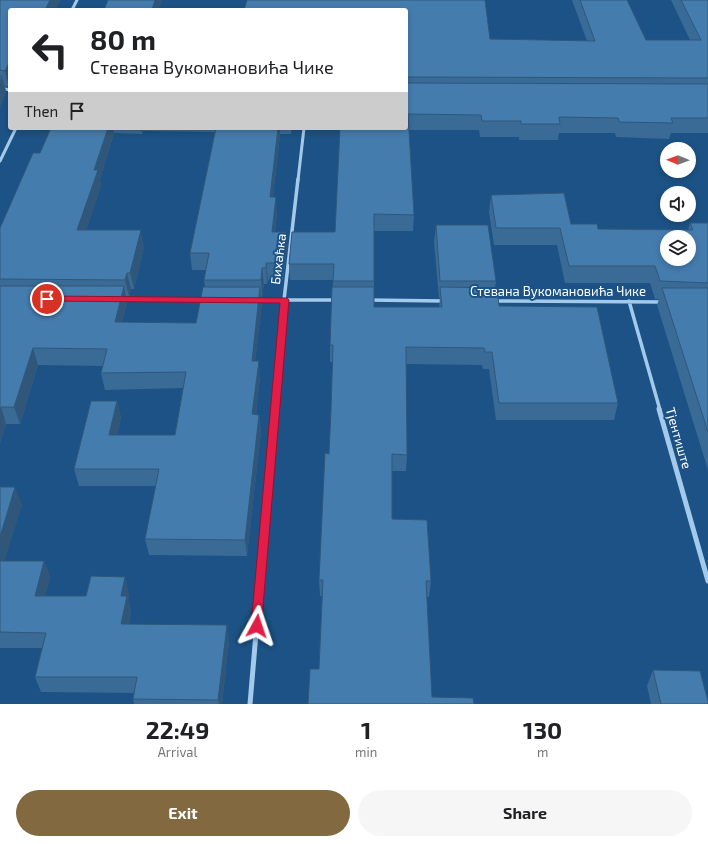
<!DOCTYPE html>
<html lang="en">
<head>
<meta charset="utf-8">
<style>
  body { margin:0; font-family:"Exo 2",sans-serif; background:#f6f6f6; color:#202124; height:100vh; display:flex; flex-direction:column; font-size:15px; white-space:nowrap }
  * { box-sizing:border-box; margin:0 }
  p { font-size:13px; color:#757577 }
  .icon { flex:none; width:22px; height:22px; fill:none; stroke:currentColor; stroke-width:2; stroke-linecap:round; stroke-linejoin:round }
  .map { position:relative; height:704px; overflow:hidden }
  .drawer { display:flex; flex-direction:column; background:#fff; flex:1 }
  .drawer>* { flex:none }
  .hud { position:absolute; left:8px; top:8px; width:400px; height:122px; border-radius:4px; box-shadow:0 2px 6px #0003; background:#fff; color:#202124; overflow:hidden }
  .needle { width:26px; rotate:271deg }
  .tools { position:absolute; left:660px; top:142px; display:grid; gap:8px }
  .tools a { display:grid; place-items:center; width:36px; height:36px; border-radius:50%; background:#fff; box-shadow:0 2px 6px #0003; font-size:20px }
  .pin { position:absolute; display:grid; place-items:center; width:34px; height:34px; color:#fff; margin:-17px; border:2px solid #fff; border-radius:50%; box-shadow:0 1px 4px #0007 }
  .me { position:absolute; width:44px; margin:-22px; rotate:5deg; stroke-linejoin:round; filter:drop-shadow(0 0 3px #0008) }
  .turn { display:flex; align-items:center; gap:14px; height:84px; padding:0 16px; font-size:18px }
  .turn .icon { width:52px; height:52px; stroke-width:2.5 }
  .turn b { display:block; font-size:28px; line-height:34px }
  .then { display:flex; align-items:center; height:38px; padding:0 16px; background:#0003; gap:8px; font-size:15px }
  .eta { display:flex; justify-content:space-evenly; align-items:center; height:68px; text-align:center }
  .eta b { font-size:24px; font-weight:700; line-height:28px }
  .primary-button { display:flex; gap:8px; margin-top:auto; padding:8px 16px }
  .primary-button a { flex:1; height:46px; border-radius:24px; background:#83693f; color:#fff; font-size:16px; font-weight:700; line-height:46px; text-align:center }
  .primary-button a+a { background:#f6f6f6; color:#202124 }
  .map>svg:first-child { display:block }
</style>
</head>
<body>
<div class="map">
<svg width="708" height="704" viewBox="0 0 708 704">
  <rect width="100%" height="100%" fill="#1c5285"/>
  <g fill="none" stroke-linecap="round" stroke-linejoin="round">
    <!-- street-far2 -->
    <path stroke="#a3c9eb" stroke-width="3" d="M 72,10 L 77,0
      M 0,88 L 10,90
      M 0,161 L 16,128
      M 298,180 L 304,128"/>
    <!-- street-far1 -->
    <path stroke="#a3c9eb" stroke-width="3.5" d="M 122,299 L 206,300
      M 256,300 L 336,300
      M 368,300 L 444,301
      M 494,301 L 662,302
      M 629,301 L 660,410
      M 275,410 L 284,300 L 298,179"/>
    <!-- street -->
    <path stroke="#a3c9eb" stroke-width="5" d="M 659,409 L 708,581
      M 250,704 L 275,409"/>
  </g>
  <!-- wall -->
  <path fill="#3a6b96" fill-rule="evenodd" d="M 0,0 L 60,0 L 55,10 L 10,10 L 10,85 L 9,87 L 5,86 L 6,92 L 0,107 Z
    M 572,0 L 627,0 L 646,40 L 690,40 L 671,0 L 708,0 L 708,133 L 671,133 L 669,139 L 616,137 L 615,133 L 559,133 L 558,140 L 519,140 L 519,137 L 480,137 L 479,130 L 409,130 L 414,215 L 413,231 L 374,231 L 374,307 L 439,307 L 440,298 L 439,298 L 434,242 L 436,225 L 496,281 L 495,288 L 499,306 L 618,403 L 614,420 L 496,420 L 489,369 L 483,369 L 482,365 L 406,364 L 407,455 L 406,471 L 392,471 L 392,519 L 431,581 L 429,597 L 427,597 L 308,704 L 319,669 L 322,596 L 320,596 L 319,580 L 329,454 L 331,410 L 333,362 L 330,362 L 330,345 L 333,280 L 290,280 L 289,264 L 335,232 L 406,10 L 490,39 L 587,41 Z
    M 51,128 L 292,128 L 291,134 L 280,134 L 273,197 L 277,213 L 275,232 L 286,232 L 287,248 L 283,280 L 268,280 L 267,284 L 264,284 L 262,297 L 261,297 L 262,303 L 255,361 L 260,377 L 256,415 L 259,415 L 261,431 L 247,556 L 149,555 L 145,539 L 156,486 L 79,486 L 74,469 L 117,401 L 121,418 L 117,435 L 175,435 L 183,388 L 105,390 L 101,373 L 103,366 L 38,365 L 20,424 L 6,424 L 0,443 L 0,228 L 40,153 ZM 143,131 L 215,132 L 190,253 L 192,270 L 206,270 L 204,280 L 205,287 L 196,323 L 122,322 L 127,303 L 126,296 L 129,296 L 131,289 L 134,289 L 144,247 L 86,230 L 101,186 L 100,179 L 114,133 L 142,134 Z
    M 491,195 L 571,224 L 598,229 L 688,230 L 690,223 L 708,223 L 708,470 L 657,305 L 659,299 L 655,299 L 650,283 L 565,283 L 557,245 L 494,245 L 489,212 Z
    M 0,487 L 22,504 L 4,561 L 44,561 L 50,577 L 45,596 L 86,596 L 129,593 L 128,600 L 131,612 L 129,624 L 229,641 L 222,704 L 134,704 L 133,699 L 134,693 L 41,692 L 35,677 L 42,648 L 0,648 Z
    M 653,670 L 708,704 L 651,704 L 647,686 Z"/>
  <!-- shaded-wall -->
  <path fill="#30577a" d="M 50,0 L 60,0 L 55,10 L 45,10 Z
    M 155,0 L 162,0 L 159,10 L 152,10 Z
    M 10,61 L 10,85 L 9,87 L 5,71 Z
    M 2,77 L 6,92 L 0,107 L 0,82 Z
    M 108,128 L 113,128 L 114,133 L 100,179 L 101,186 L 81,246 L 77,230 L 94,170 Z
    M 141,128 L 142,128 L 143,131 L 142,134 Z
    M 278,128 L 280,128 L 280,134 L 271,213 L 270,197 Z
    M 276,197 L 277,213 L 273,248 L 272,232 Z
    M 141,230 L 144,247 L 134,289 L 130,273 Z
    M 286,232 L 287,248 L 283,280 L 282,263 Z
    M 266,263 L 268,280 L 267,284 L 266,268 Z
    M 262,268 L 264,284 L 262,297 L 261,280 Z
    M 127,273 L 131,289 L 129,296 L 125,280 Z
    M 124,286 L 127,303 L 118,339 L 115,322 Z
    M 260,287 L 262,303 L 253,377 L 252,361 Z
    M 33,348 L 38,365 L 20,424 L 14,407 Z
    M 259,361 L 260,377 L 254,431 L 252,414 Z
    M 117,401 L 121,418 L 113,452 L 109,435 Z
    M 1,407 L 6,424 L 0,443 L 0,409 Z
    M 259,415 L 261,431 L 247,556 L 245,540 Z
    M 15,487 L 22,504 L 0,576 L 0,537 Z
    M 44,561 L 50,577 L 41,612 L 35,596 Z
    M 125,577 L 129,593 L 128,600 L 131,612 L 126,640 L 121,624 L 121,596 Z
    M 227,625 L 229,641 L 222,704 L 219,704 L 218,700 Z"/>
  <!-- building -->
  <path fill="#447cae" stroke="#30577a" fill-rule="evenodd" d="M 0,0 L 50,0 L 45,10 L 10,10 L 10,61 L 5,71 L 0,70 Z
    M 108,0 L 155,0 L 152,10 L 104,10 Z
    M 247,0 L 485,0 L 490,39 L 595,41 L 580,0 L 627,0 L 646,40 L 701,40 L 681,0 L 708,0 L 708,78 L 407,77 L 406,77 L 406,10 L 244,10 Z
    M 0,76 L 2,77 L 0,82 Z
    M 406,82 L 407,83 L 708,84 L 708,118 L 671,118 L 673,123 L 619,122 L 618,118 L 559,117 L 560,124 L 521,124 L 521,121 L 482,121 L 481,115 L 408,114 L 414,215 L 374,214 L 374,281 L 333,281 L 334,264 L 289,264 L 292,232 L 335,232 L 340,128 L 406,128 Z
    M 51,128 L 108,128 L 94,170 L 98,170 L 77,230 L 141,230 L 130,273 L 127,273 L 125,280 L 0,279 L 0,228 L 33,153 L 40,153 Z
    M 216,128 L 278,128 L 270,197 L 276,197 L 272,232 L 286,232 L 282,263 L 266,263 L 266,268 L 262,268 L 261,280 L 204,280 L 209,253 L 190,253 Z
    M 564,193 L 571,224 L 597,224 L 598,229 L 693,230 L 690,223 L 708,223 L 708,283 L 660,281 L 655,266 L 569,266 L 560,228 L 496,228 L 491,195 ZM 667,237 L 689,237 L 689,259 L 667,259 Z
    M 436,225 L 488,225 L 496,281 L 440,281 Z
    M 0,286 L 124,286 L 115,322 L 196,323 L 203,287 L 260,287 L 252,361 L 259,361 L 252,414 L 259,415 L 245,540 L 145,539 L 159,469 L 74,469 L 91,401 L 117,401 L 109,435 L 175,435 L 186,372 L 101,373 L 107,349 L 33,348 L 14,407 L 1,407 L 0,409 Z
    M 332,287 L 374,287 L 374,307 L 442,307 L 440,287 L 497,288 L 499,306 L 597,307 L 618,403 L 499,403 L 492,352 L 485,352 L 484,348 L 406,347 L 407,455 L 392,454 L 392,519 L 427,520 L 431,581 L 426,581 L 432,697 L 473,698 L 474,704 L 308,704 L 310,669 L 319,669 L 323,580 L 319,580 L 325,453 L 329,454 L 331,410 L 333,345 L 330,345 Z
    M 662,288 L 708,288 L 708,432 Z
    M 0,487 L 15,487 L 0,537 Z
    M 0,561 L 44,561 L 35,596 L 86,596 L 91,576 L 125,577 L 121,596 L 127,596 L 121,624 L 227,625 L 218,700 L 133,699 L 137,677 L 35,677 L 46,633 L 0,632 Z
    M 653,670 L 700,671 L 708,701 L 708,704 L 661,704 Z"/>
  <!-- route -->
  <path fill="#e11d48" stroke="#92132f" d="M 47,296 L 287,298 L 289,300 L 261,630 L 257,631 L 253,630 L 251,626 L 280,303 L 44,301 L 43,299 Z"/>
  <g text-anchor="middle" stroke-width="4" stroke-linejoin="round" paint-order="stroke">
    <!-- street labels -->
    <g font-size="13" fill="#fff" stroke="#1c5285">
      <text transform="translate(278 259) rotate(-83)" y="5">Бихаћка</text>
      <text x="558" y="296">Стевана Вукомановића Чике</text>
      <text transform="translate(679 438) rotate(74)" y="5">Тјентиште</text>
    </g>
  </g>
</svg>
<div class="tools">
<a><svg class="needle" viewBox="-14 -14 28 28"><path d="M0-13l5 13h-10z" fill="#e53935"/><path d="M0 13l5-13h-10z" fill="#757577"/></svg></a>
<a><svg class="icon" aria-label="sound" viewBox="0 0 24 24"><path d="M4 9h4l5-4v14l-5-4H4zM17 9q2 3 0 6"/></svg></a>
<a><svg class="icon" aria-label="layers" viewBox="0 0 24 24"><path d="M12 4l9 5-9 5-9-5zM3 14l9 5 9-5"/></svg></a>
</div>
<div class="pin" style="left:47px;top:299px;background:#d93025"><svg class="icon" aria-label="arrive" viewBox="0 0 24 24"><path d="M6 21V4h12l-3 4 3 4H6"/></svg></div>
<svg class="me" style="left:257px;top:626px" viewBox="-20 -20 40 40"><path d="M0-17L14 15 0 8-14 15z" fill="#e11d48" stroke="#fff" stroke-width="4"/></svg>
<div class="hud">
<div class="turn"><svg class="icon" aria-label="left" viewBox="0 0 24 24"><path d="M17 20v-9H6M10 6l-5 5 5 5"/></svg><div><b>80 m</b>Стевана Вукомановића Чике</div></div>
<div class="then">Then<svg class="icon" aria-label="arrive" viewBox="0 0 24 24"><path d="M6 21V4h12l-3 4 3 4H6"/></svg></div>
</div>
</div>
<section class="drawer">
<div class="eta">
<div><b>22:49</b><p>Arrival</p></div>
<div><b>1</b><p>min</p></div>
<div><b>130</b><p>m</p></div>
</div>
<div class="primary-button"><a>Exit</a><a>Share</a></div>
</section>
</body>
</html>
